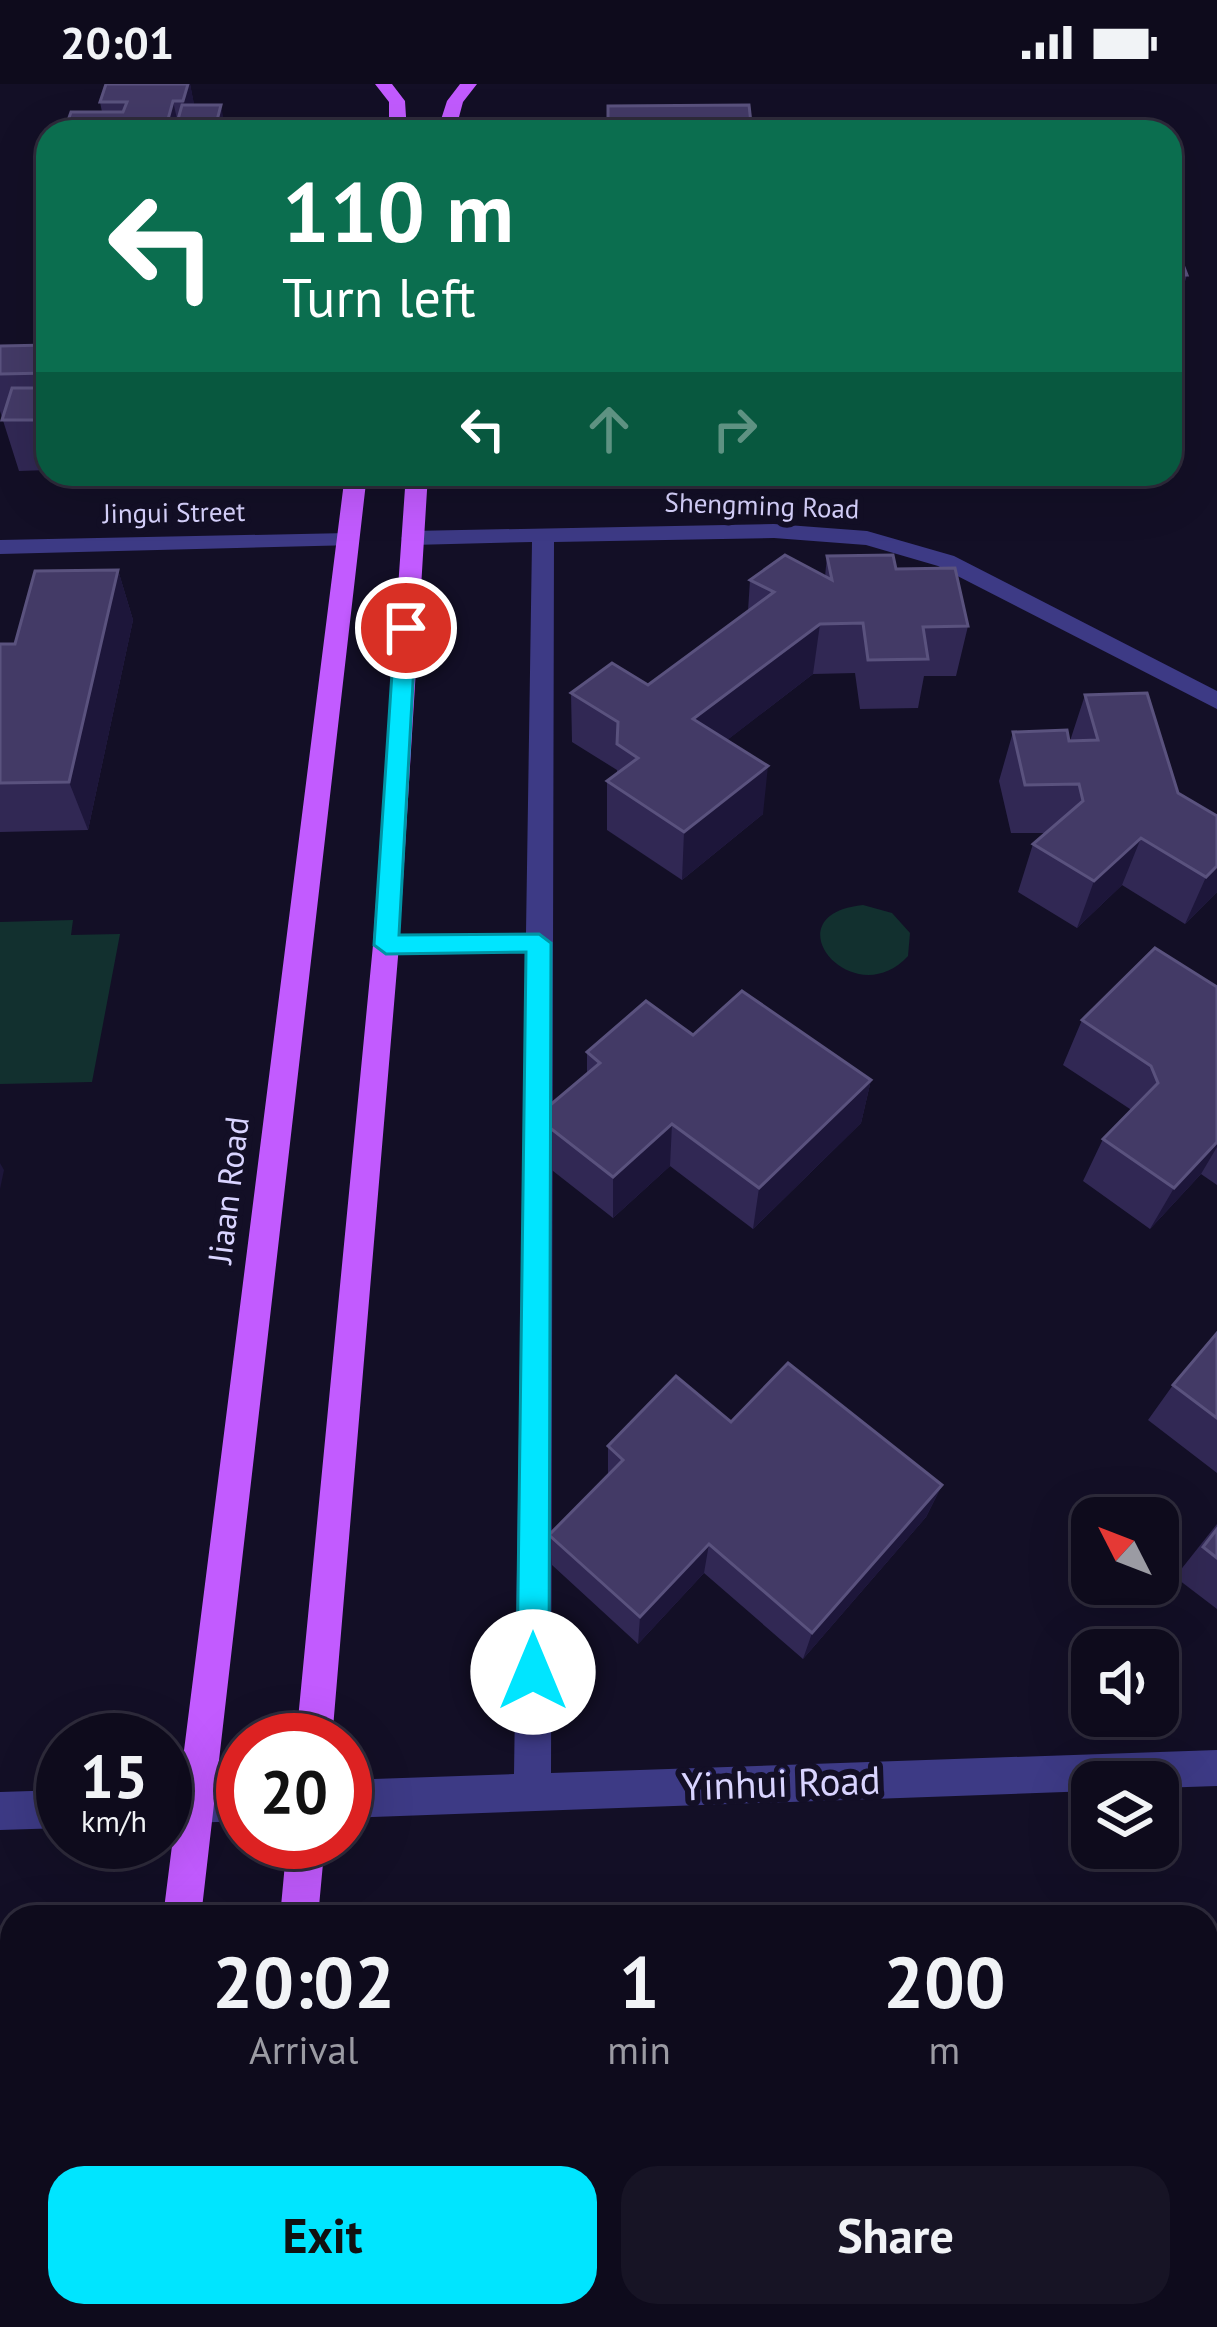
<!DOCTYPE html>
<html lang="en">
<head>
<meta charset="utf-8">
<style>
  body { margin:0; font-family:"PT Sans",sans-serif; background:#171425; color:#f1f3f6; height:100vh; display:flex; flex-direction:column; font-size:45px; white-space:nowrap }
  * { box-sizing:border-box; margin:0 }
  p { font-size:39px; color:#9b9ba3 }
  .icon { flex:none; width:66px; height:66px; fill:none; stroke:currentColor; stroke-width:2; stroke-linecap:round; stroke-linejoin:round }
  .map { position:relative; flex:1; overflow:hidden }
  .side { position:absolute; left:0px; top:1821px; width:1218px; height:423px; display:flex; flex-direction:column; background:#0e0b1c; border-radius:36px 36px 0 0; box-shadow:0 12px 48px #0002,0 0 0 3px #2e2b3b }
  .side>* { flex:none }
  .hud { position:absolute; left:36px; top:36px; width:1146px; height:366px; border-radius:36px; box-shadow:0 12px 48px #0002,0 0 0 3px #2e2b3b; background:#0b6e4f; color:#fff; overflow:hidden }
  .needle { width:78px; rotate:312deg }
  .fabs { position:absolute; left:1071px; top:1413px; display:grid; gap:24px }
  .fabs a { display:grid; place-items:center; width:108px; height:108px; border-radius:24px; background:#0e0b1c; box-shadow:0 12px 48px #0002,0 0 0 3px #2e2b3b; font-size:60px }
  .speed { position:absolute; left:36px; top:1629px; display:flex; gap:24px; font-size:60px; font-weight:700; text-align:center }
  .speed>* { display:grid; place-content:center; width:156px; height:156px; border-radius:50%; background:#0e0b1c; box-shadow:0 12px 48px #0002,0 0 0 3px #2e2b3b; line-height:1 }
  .speed small { font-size:30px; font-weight:400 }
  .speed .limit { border:18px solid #d22; background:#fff; color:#111 }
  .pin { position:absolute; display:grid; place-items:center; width:102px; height:102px; color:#fff; margin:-51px; border:6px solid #fff; border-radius:50%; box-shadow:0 3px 12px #0007 }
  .me { position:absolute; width:132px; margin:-66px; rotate:0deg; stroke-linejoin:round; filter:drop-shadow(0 0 9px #0008) }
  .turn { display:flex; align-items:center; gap:42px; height:252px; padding:0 48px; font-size:54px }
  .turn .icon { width:156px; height:156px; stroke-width:2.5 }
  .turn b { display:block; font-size:84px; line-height:102px }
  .lanes { display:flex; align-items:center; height:114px; padding:0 48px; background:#0003; justify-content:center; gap:60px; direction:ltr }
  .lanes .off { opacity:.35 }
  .eta { display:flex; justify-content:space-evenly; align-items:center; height:204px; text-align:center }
  .eta b { font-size:72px; font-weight:700; line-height:84px }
  .action { display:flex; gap:24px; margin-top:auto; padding:24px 48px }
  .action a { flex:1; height:138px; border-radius:36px; background:#00e5ff; color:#111; font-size:48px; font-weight:700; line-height:138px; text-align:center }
  .action a+a { background:#171425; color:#f1f3f6 }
  .status { display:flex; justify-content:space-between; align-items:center; height:84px; padding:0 60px; background:#0e0b1c; direction:ltr }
  .status svg { height:33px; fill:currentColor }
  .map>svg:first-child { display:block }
</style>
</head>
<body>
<div class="status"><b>20:01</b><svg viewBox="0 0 49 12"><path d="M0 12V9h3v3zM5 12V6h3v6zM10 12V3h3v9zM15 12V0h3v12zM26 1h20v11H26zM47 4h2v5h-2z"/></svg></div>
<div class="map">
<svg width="1217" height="2243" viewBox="0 0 1217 2243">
  <rect width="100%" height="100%" fill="#130f26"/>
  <!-- green -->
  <path fill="#12302f" d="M 863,821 L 892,829 L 910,849 L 908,872 C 853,932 768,831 863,821 Z
    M 73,836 L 71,851 L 120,850 L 92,998 L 0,1000 L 0,838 Z"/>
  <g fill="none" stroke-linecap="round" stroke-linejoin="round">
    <!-- minor -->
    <path fill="#3d3a85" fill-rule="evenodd" d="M 774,440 L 867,447 L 954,472 L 1217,607 L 1217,625 L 938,482 L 866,461 L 774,454 L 554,458 L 551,1689 L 1217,1666 L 1217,1702 L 1158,1704 L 1158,1698 L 1092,1698 L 1092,1707 L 345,1734 L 345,1696 L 514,1690 L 526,869 L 386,871 L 373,861 L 386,851 L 526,849 L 532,458 L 412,461 L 401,454 L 412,447 Z
      M 348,449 L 356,451 L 356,461 L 0,470 L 0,456 Z
      M 243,1699 L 243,1737 L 165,1740 L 165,1702 Z
      M 63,1706 L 63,1744 L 0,1746 L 0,1708 Z"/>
    <!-- major -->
    <path fill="#c25bff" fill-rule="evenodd" d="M 375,0 L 392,0 L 405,17 L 407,48 L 389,48 L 389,18 Z
      M 460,0 L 477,0 L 463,18 L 455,48 L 437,48 L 447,17 Z
      M 345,390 L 367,390 L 201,1833 L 163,1833 Z
      M 406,390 L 428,390 L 399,861 L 332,1656 L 296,1656 L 373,861 Z
      M 287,1758 L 325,1758 L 318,1833 L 280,1833 Z
      M 112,2232 L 156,2232 L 155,2243 L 111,2243 Z
      M 242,2232 L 286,2232 L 285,2243 L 241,2243 Z"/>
  </g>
  <!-- wall -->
  <path fill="#312854" d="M 190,0 L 194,21 L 226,48 L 102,28 L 100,18 Z
    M 1170,147 L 1187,191 L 1174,232 L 1170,232 Z
    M 48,261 L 48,386 L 19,387 L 0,327 L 0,262 Z
    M 827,472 L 896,485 L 968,542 L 956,592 L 924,592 L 918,624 L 860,625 L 855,589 L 813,590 L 727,656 L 763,730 L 682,796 L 607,746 L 607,697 L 617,690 L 617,686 L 572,658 L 571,609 L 648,601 L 748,527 L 750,496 L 825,493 Z
    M 118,486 L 133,536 L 88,746 L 0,748 L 0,560 L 15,560 Z
    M 1085,611 L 1178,709 L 1217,808 L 1185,840 L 1122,801 L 1077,844 L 1018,808 L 1033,760 L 1047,749 L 1011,749 L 999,697 L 1013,648 L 1070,657 Z
    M 1217,903 L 1217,1101 L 1201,1090 L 1150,1145 L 1083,1097 L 1103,1055 L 1131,1027 L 1130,1025 L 1063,981 L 1082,936 Z
    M 693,951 L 871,996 L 861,1039 L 753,1145 L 670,1082 L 613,1134 L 539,1076 L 536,1033 L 587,989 L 587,968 Z
    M 1217,1249 L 1217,1389 L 1148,1336 L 1173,1301 Z
    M 731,1338 L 942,1401 L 926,1433 L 803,1575 L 704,1489 L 638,1560 L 552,1481 L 549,1451 L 608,1392 L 608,1362 Z
    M 1217,1440 L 1217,1525 L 1175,1493 Z"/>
  <!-- shaded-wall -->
  <path fill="#1d163a" d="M 188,0 L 190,0 L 199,44 L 189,48 L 183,17 Z
    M 173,17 L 180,48 L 167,39 Z
    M 221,21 L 226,48 L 214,48 Z
    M 118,486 L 133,536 L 88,746 L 69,698 Z
    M 820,540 L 813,590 L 691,684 L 693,635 Z
    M 768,682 L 763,730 L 682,796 L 684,748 Z
    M 1141,754 L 1122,801 L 1077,844 L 1094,797 Z
    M 1217,782 L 1217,808 L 1185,840 L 1206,793 Z
    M 871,996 L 861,1039 L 753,1145 L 759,1104 Z
    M 672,1040 L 670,1082 L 613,1134 L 613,1093 Z
    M 1217,1058 L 1217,1063 L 1201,1090 L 1150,1145 L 1174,1104 Z
    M 0,1079 L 4,1086 L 0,1105 Z
    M 942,1401 L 926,1433 L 803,1575 L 812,1549 Z
    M 709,1460 L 704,1489 L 638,1560 L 640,1533 Z"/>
  <!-- building -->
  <path fill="#433a66" stroke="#5a527e" stroke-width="3" d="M 106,0 L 188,0 L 183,17 L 173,17 L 167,39 L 177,39 L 182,21 L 221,21 L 214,48 L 64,48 L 71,28 L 123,28 L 127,18 L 100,18 Z
    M 749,21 L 752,48 L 608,48 L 608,22 Z
    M 1170,147 L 1187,191 L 1170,191 Z
    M 48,261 L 48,289 L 0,290 L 0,262 Z
    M 48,294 L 48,336 L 2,336 L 12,304 L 45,304 Z
    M 785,471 L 832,496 L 827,472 L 893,471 L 896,485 L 955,484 L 968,542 L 923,543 L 928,575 L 868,576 L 863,539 L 820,540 L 693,635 L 768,682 L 684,748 L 607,697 L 638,674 L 617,660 L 618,638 L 571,609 L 612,579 L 648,601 L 774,508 L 750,496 Z
    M 118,486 L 69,698 L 0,699 L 0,560 L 15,560 L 35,487 Z
    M 1147,609 L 1178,709 L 1217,732 L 1217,782 L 1206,793 L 1141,754 L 1094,797 L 1033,760 L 1083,717 L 1079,700 L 1025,701 L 1013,648 L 1067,646 L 1069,657 L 1098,656 L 1085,611 Z
    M 1155,864 L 1217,903 L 1217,1058 L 1174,1104 L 1103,1055 L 1158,999 L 1151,982 L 1082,936 Z
    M 742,907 L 871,996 L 759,1104 L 672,1040 L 613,1093 L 536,1033 L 600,979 L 587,968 L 646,917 L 693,951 Z
    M 1217,1249 L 1217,1334 L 1173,1301 Z
    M 788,1279 L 942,1401 L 812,1549 L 709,1460 L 640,1533 L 549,1451 L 623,1376 L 608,1362 L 676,1292 L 731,1338 Z
    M 1217,1445 L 1217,1474 L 1203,1463 Z
    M 1217,1868 L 1217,2243 L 1051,2243 L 1049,2232 L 1206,2232 L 1206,1869 Z
    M 604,2232 L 1049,2232 L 1051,2243 L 604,2243 Z"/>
  <!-- route -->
  <path fill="#00e5ff" stroke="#0095a6" stroke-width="3" d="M 406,538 L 416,544 L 399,851 L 539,850 L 551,859 L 549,1588 L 544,1600 L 533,1604 L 521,1600 L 517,1588 L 526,868 L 386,870 L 374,861 L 395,544 Z"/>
  <g text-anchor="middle" stroke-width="12" stroke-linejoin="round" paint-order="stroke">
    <!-- far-street labels -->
    <g font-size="27" fill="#d9d4ff" stroke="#130f26">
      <text transform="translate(762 422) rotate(2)" y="9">Shengming Road</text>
      <text transform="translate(174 429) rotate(-1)" y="9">Jingui Street</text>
    </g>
    <!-- street labels -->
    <g font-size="33" fill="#d9d4ff" stroke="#130f26">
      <text transform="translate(228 1106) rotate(-83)" y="12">Jiaan Road</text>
    </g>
    <!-- near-street labels -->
    <g font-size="39" fill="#d9d4ff" stroke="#130f26">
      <text transform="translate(781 1699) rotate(-2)" y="14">Yinhui Road</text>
    </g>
  </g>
</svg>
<div class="fabs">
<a><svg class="needle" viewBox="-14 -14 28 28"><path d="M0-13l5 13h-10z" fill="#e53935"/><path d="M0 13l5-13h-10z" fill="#9b9ba3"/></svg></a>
<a><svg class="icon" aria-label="sound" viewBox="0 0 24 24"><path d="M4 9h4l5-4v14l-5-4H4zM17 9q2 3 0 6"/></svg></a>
<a><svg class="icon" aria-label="layers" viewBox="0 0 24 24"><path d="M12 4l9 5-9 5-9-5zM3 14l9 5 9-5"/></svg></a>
</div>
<div class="speed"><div>15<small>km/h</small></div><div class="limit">20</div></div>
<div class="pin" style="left:406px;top:544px;background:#d93025"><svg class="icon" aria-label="arrive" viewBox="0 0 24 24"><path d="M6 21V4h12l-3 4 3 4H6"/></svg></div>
<svg class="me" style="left:533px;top:1588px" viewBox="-20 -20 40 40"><circle r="19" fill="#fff"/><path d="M0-13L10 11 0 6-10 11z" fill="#00e5ff"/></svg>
<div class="hud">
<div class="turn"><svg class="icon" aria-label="left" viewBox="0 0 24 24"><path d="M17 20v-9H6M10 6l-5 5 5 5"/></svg><div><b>110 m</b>Turn left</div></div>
<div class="lanes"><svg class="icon" aria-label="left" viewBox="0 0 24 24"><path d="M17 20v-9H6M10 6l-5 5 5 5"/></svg><svg class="icon off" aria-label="ahead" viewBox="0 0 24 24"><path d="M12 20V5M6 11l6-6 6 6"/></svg><svg class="icon off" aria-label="right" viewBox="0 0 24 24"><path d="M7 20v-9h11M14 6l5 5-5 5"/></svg></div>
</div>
<section class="side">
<div class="eta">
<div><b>20:02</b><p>Arrival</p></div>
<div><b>1</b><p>min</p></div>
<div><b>200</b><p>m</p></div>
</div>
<div class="action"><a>Exit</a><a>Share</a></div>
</section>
</div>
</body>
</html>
